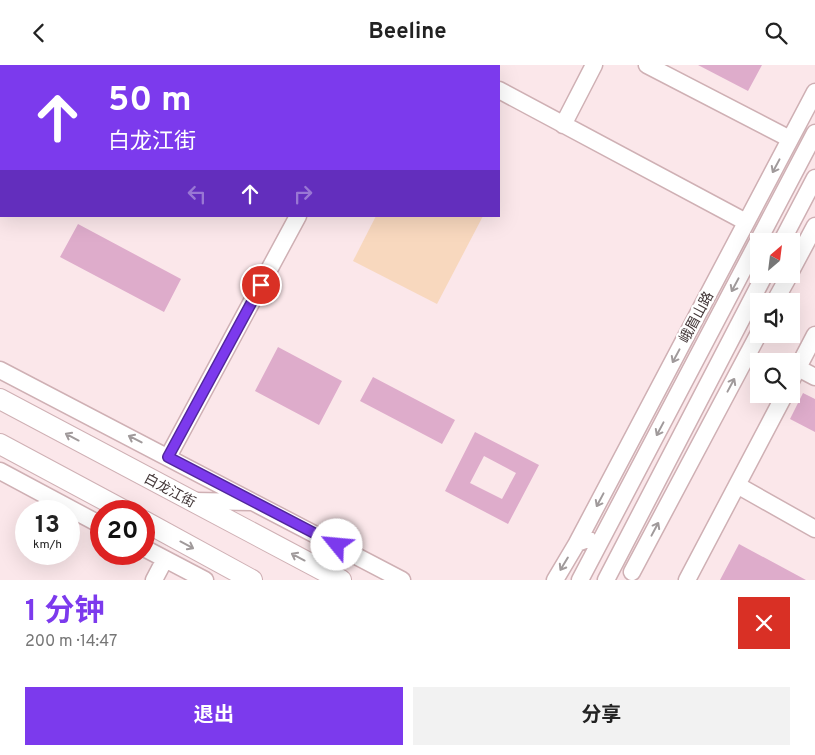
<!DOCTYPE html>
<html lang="zh">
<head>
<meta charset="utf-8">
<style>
  body { margin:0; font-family:Overpass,"Noto Sans SC",sans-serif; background:#f2f2f2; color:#222; height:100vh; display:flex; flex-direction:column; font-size:19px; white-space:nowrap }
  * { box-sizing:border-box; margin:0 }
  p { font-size:16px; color:#767676 }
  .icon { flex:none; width:28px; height:28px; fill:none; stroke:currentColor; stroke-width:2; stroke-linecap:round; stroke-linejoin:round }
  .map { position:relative; height:515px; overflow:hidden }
  .drawer { display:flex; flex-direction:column; background:#fff; flex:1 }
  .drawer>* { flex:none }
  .top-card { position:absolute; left:0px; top:0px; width:500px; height:152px; box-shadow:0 5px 20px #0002; background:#7c3aed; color:#fff; overflow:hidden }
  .needle { width:32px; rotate:28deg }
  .buttons { position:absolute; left:750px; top:168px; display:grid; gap:10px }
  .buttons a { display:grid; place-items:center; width:50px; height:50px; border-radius:0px; background:#fff; box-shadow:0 5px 20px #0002; font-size:25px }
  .speed { position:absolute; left:15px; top:435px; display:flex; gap:10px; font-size:25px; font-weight:700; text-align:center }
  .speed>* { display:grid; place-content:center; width:65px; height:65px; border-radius:50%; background:#fff; box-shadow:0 5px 20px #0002; line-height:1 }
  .speed small { font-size:12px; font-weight:400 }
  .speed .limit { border:8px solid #d22; background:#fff; color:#111 }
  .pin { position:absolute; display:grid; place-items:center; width:42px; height:42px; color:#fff; margin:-21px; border:2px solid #fff; border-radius:50%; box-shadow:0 1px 5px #0007 }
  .me { position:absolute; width:55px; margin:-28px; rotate:298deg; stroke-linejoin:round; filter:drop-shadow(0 0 4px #0008) }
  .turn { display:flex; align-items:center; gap:18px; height:105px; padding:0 25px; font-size:22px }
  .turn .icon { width:65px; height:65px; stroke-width:2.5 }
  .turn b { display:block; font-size:35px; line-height:42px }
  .lanes { display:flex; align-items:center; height:48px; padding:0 25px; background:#0003; justify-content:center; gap:25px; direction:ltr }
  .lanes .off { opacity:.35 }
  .round { display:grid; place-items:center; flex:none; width:52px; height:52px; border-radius:0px; background:#f2f2f2 }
  .overview { display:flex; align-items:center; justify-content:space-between; height:85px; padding:0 25px }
  h1 { font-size:30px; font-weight:700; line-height:38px; color:#7c3aed }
  .action { display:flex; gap:10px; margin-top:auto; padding:10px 25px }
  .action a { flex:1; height:58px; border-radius:0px; background:#7c3aed; color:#fff; font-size:20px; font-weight:700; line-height:58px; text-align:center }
  .action a+a { background:#f2f2f2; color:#222 }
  header { display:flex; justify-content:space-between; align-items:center; height:65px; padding:0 25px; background:#fff; font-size:22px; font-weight:700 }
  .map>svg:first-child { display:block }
</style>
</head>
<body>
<header><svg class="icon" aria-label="back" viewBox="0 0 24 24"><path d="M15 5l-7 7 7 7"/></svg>Beeline<svg class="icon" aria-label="search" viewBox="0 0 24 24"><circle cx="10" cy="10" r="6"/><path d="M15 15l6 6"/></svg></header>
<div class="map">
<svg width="815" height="515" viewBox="0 0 815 515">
  <rect width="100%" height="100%" fill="#fbe7ea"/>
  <!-- green -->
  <path fill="#f8d8be" d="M 376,151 L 483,151 L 437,239 L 353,196 Z"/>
  <!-- building -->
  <path fill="#deaccb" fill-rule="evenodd" d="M 698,0 L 762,0 L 748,26 Z
    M 78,159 L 181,214 L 164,247 L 60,192 Z
    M 278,282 L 342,316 L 319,360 L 255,326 Z
    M 373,312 L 455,355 L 442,379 L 360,336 Z
    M 803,328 L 815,334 L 815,367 L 790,354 Z
    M 475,367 L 539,400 L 508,459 L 445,426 ZM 484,391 L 516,408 L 502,434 L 470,418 Z
    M 739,479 L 806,515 L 720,515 Z"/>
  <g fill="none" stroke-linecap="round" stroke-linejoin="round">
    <defs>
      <path id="minor" d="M 451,0 L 453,1
        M 647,0 L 790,74
        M 69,1 L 70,0
        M 379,1 L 380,0
        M 499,25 L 746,157
        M 563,60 L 594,0
        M 0,128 L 1,126
        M 782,176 L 815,113
        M 791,206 L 815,161
        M 775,236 L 790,209
        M 798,303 L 815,312
        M 0,305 L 402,515
        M 791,316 L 815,270
        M 168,392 L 298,151
        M 0,406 L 101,460
        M 737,420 L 815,464
        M 193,436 L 251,437
        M 577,478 L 815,27
        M 144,483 L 205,515
        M 632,507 L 759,268
        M 154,515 L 165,494
        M 555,515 L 577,478 L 588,474
        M 580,515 L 815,68
        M 606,515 L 765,209
        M 687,515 L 785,329"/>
      <path id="major" d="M 0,334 L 341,515
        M 0,379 L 125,446
        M 144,456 L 252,515"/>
    </defs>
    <!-- minor casing -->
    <use href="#minor" stroke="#cfb0b4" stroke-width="19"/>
    <!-- major casing -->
    <use href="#major" stroke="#cfb0b4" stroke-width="22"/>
    <!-- minor -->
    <use href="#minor" stroke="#fff" stroke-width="16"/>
    <!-- major -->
    <use href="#major" stroke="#fff" stroke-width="20"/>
  </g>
  <!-- one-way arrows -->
  <defs><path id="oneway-shaft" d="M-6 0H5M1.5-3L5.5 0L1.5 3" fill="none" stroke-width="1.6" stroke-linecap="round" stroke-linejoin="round" transform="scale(1.25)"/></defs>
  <g stroke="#a09a9b">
    <use href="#oneway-shaft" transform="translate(776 101) rotate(118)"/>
    <use href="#oneway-shaft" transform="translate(735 220) rotate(118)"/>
    <use href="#oneway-shaft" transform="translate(676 291) rotate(118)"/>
    <use href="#oneway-shaft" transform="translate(731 320) rotate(-62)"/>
    <use href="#oneway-shaft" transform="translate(660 364) rotate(118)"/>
    <use href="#oneway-shaft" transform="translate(72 372) rotate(-152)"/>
    <use href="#oneway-shaft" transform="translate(135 374) rotate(-153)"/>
    <use href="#oneway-shaft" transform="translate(600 435) rotate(118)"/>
    <use href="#oneway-shaft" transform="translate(655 464) rotate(-62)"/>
    <use href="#oneway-shaft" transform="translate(187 480) rotate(28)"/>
    <use href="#oneway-shaft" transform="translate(298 492) rotate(-152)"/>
    <use href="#oneway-shaft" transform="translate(564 499) rotate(121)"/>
  </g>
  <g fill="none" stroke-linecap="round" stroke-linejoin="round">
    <defs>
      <path id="route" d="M 261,220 L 168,392 L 337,480"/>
    </defs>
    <!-- route casing -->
    <use href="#route" stroke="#51269a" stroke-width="12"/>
    <!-- route -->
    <use href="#route" stroke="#7c3aed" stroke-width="9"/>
  </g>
  <g text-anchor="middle" stroke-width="4.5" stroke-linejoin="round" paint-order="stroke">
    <!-- street labels -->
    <g font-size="14" fill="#423637" stroke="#fff">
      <text transform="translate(696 252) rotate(-62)" y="5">峨眉山路</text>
      <text transform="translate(170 425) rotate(28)" y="5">白龙江街</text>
    </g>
  </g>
</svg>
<div class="buttons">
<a><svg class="needle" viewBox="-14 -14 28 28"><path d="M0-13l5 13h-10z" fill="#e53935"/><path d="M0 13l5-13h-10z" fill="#767676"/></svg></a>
<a><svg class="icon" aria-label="sound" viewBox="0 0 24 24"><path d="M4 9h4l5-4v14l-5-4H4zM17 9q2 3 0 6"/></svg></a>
<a><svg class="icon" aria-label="search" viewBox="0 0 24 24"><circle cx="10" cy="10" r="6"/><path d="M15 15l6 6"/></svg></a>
</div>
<div class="speed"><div>13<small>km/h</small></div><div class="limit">20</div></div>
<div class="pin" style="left:261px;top:220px;background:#d93025"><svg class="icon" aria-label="arrive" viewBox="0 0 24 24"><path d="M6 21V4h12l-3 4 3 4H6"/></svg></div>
<svg class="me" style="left:337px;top:480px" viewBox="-20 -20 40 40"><circle r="19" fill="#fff"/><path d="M0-13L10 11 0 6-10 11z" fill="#7c3aed"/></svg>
<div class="top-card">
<div class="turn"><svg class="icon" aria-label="ahead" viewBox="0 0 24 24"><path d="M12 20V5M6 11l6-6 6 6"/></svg><div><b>50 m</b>白龙江街</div></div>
<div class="lanes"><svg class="icon off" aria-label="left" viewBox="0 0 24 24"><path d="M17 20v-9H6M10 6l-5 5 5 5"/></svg><svg class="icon" aria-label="ahead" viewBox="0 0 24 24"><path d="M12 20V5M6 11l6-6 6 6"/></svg><svg class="icon off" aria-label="right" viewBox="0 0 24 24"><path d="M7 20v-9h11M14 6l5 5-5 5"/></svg></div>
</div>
</div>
<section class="drawer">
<div class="overview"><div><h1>1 分钟</h1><p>200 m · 14:47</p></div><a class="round" style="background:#d93025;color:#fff"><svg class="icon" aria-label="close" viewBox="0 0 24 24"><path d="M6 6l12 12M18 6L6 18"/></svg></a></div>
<div class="action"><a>退出</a><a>分享</a></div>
</section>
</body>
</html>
